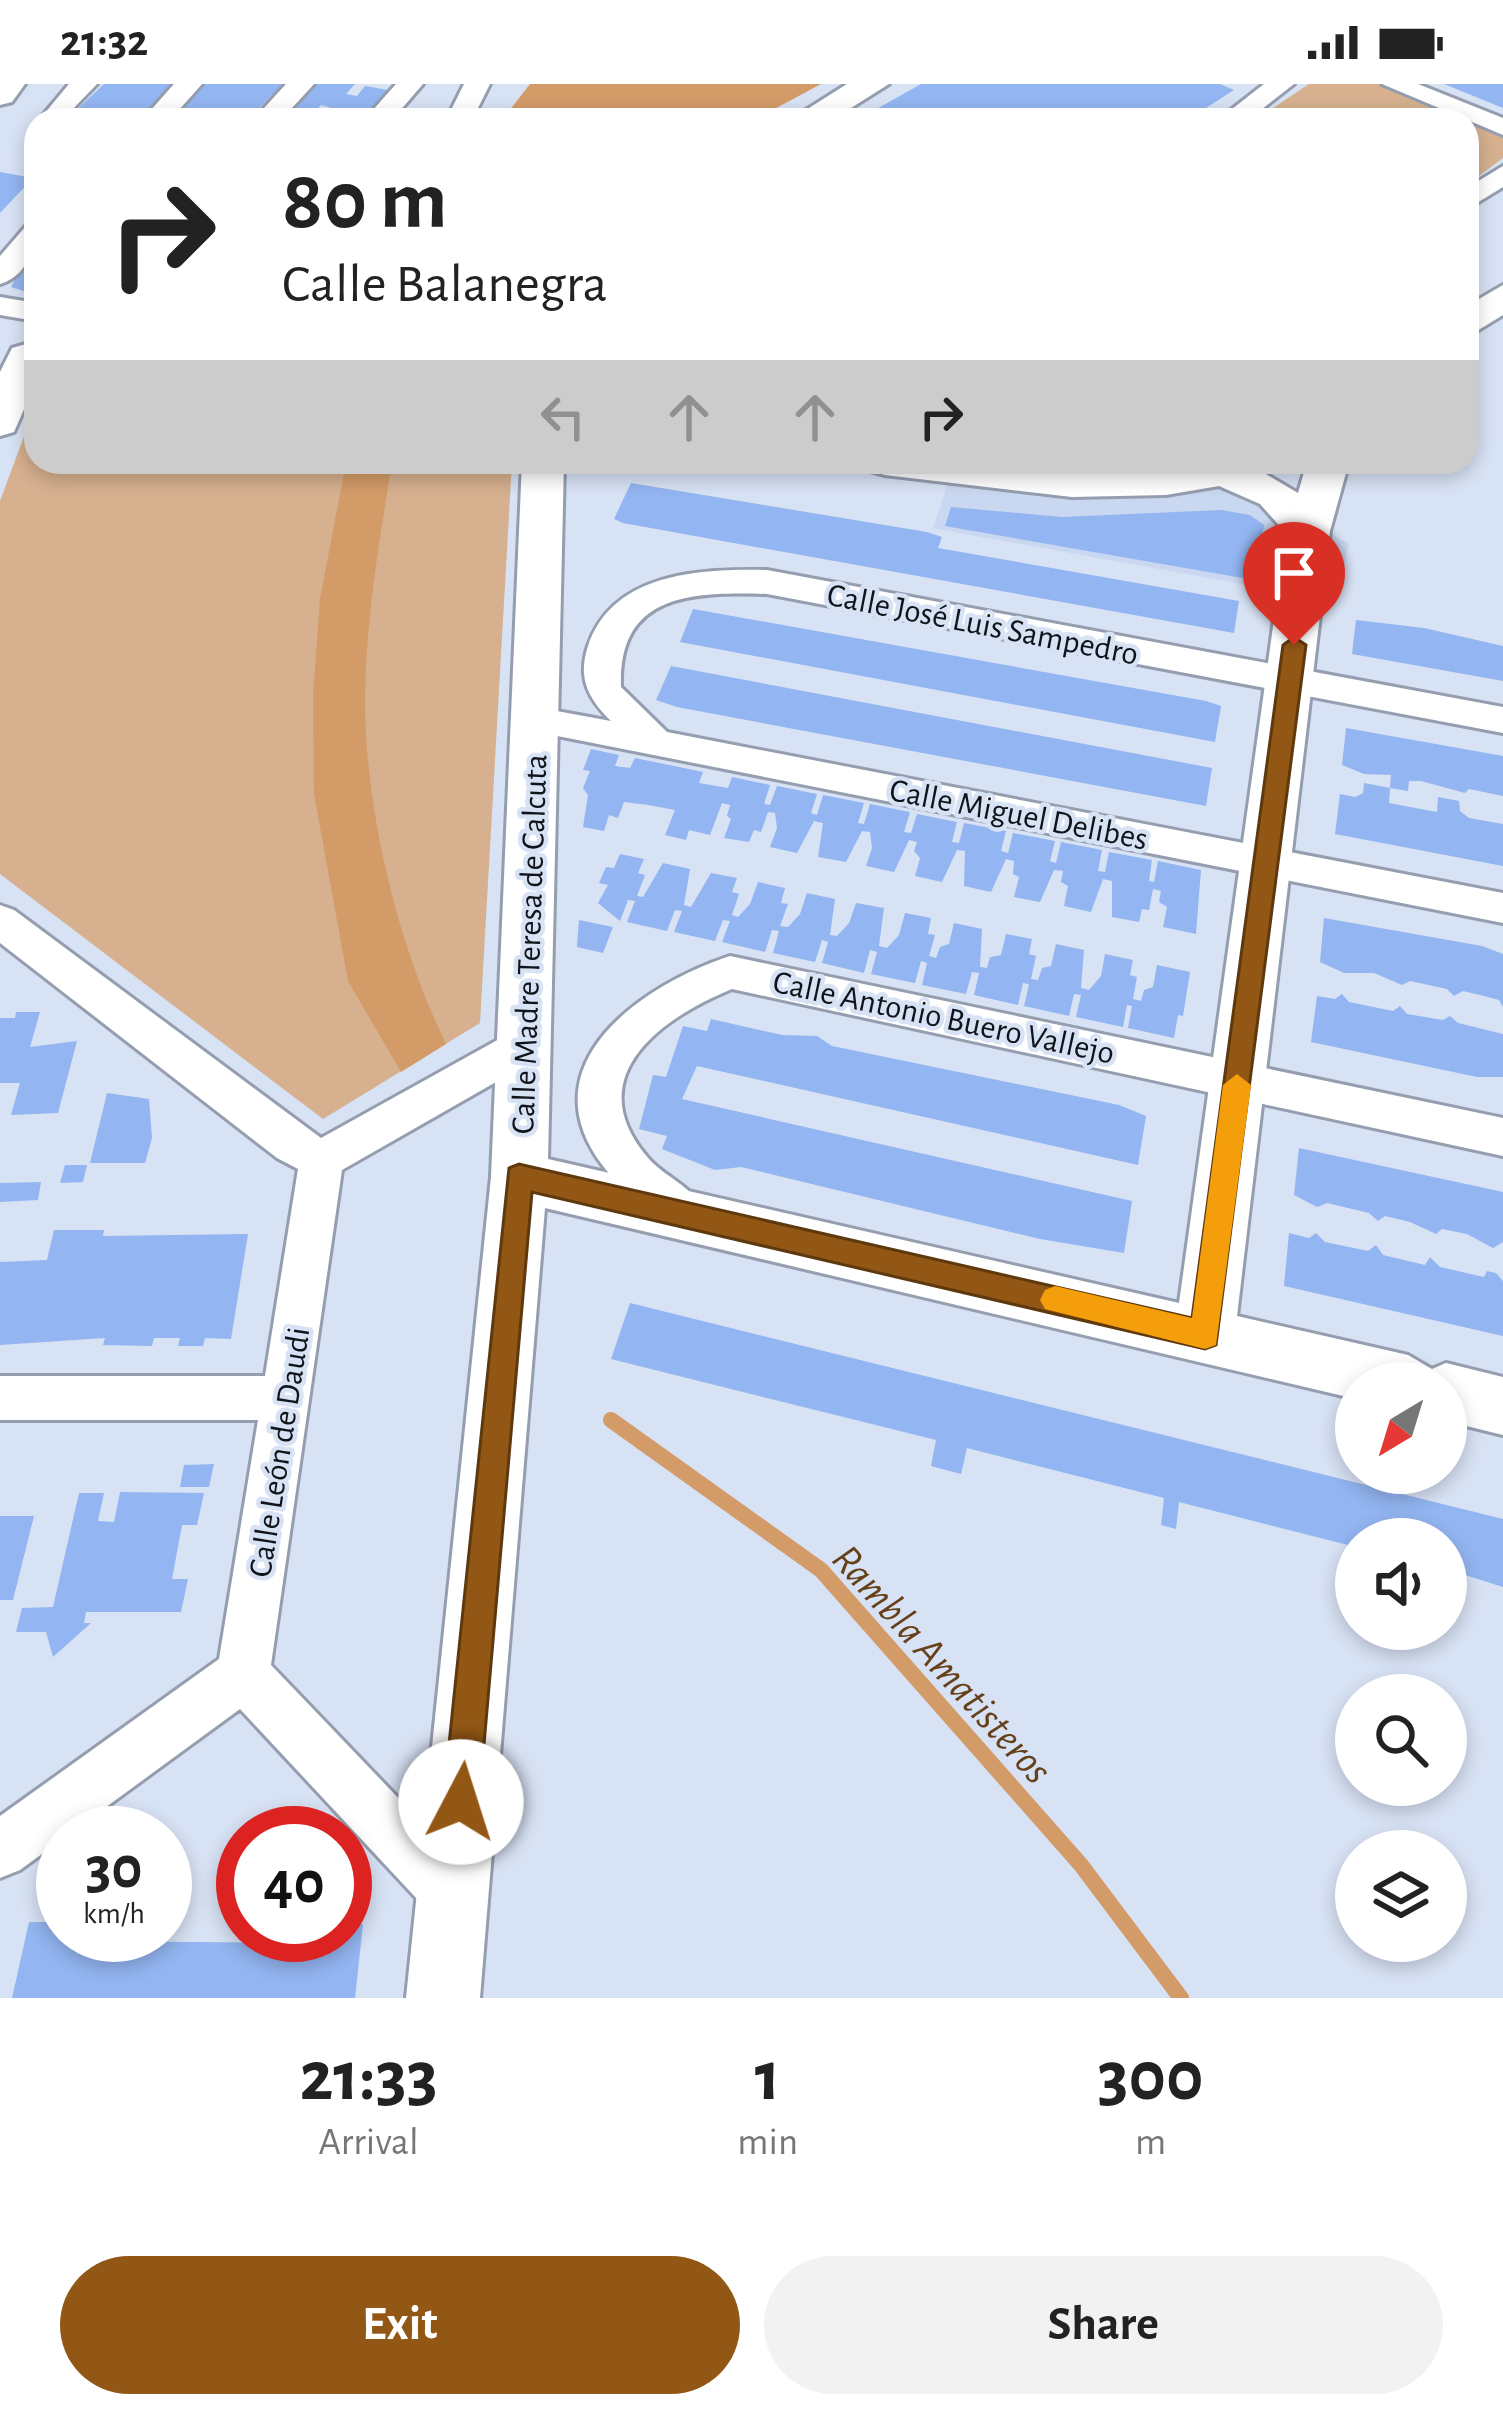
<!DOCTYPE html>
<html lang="en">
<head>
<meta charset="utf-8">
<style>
  body { margin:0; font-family:"Alegreya Sans",sans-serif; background:#f2f2f2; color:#222; height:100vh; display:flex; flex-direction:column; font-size:45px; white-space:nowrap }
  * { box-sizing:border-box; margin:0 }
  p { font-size:39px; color:#767676 }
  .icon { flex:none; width:66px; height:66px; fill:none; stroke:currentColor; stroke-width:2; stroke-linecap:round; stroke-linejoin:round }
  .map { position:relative; height:1914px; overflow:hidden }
  .sheet { display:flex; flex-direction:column; background:#fff; flex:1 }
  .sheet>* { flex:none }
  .hud { position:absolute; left:24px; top:24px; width:1455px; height:366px; border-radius:36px; box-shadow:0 6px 18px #0003; background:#fff; color:#222; overflow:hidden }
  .needle { width:78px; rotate:218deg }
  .tools { position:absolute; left:1335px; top:1278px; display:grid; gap:24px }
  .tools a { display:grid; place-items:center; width:132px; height:132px; border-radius:50%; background:#fff; box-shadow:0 6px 18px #0003; font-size:60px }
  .speed { position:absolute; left:36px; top:1722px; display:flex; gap:24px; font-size:60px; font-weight:700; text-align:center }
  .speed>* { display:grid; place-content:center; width:156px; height:156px; border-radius:50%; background:#fff; box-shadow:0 6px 18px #0003; line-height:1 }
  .speed small { font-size:30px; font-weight:400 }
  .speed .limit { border:18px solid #d22; background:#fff; color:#111 }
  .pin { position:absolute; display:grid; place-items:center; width:102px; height:102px; color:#fff; margin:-123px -51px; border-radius:50% 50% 50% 0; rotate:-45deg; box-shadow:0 0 12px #0007 }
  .pin .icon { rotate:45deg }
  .me { position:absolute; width:132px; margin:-66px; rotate:5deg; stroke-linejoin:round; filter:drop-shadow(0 0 9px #0008) }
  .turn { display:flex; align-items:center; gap:42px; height:252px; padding:0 60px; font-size:54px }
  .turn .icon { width:156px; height:156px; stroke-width:2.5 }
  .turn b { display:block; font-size:84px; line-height:102px }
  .lanes { display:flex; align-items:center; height:114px; padding:0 60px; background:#0003; justify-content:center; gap:60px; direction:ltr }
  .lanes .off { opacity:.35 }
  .eta { display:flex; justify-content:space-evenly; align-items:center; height:204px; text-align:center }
  .eta b { font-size:72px; font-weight:700; line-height:84px }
  .primary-button { display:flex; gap:24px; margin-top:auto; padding:24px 60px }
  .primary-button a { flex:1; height:138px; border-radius:72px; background:#925715; color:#fff; font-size:48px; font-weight:700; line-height:138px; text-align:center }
  .primary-button a+a { background:#f2f2f2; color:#222 }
  .status { display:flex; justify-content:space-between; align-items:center; height:84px; padding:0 60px; background:#fff; direction:ltr }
  .status svg { height:33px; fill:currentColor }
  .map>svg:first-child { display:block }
</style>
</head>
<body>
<div class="status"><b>21:32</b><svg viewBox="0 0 49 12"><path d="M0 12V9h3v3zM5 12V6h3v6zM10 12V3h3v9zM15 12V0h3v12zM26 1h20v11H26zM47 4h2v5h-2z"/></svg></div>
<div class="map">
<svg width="1503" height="1914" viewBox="0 0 1503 1914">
  <rect width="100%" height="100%" fill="#d7e2f4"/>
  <!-- built -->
  <path fill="#c9d7f0" d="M 955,378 L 1207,378 L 1349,460 L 1336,517 L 933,444 Z"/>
  <!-- green -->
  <path fill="#d6b08f" d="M 1309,0 L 1379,0 L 1466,36 L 1255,36 Z
    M 1467,36 L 1503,51 L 1503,74 L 1467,101 Z
    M 36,320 L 36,378 L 512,378 L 480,939 L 323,1035 L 0,790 L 0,417 Z"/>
  <!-- water -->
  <path fill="#d39b68" d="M 530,0 L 821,0 L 754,36 L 502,36 Z
    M 346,378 L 392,378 C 378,466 361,562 366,651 C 372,753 402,869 446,960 L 401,988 L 348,897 L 314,710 L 313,612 L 320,515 Z"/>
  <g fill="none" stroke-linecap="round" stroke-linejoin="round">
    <!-- stream -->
    <path stroke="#d39b68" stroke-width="16" d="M 611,1336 L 821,1486 L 1081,1781 L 1181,1914"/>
  </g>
  <!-- building -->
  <path fill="#93b5f1" d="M 104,0 L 178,0 L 141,36 L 86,36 L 73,29 Z
    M 201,0 L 283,0 L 247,36 L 210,36 L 199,29 L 192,36 L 166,36 Z
    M 315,0 L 355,0 L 346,10 L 357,12 L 365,2 L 394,7 L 368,36 L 336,36 L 343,27 L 321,21 L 307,36 L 281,36 Z
    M 921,0 L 1220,0 L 1234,6 L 1187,36 L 857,36 Z
    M 1444,0 L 1503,0 L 1503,24 Z
    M 0,88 L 33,94 L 0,129 Z
    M 23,181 L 36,188 L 36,211 L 11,203 Z
    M 631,399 L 927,448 L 942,453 L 938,464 L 1239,517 L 1234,549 L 623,439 L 614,435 Z
    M 951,423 L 1062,433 L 1221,426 L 1250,431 L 1264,441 L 1254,496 L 945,442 Z
    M 693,525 L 1206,617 L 1221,622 L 1215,658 L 680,558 Z
    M 1356,536 L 1424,544 L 1503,562 L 1503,597 L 1352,570 Z
    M 671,582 L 1212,684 L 1206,722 L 677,623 L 656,616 Z
    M 1346,644 L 1503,672 L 1503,712 L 1469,705 L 1465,709 L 1421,697 L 1409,697 L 1408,707 L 1390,704 L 1391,691 L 1364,690 L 1342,681 Z
    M 591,665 L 619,671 L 615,682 L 630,684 L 635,674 L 703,688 L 699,699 L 728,704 L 732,693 L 770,701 L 764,720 L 770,721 L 777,702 L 817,710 L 811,729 L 817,731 L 823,711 L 864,719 L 858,739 L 864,740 L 870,720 L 910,728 L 904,748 L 911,749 L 917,730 L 957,738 L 952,758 L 959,759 L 964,739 L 1006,747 L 1001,767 L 1008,769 L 1013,749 L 1055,757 L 1050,777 L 1056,779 L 1061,758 L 1102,766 L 1098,787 L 1105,788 L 1109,768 L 1152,776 L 1149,797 L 1154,798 L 1158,777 L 1201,786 L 1196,850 L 1163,843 L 1167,823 L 1159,818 L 1161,807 L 1153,805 L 1149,826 L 1142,825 L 1139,838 L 1112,833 L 1112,797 L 1103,795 L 1091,828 L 1064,822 L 1068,802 L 1061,798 L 1063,787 L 1054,786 L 1040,818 L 1014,813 L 1019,793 L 1013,790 L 1014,777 L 1006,775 L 991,808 L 964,802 L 965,767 L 957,766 L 942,798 L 915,792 L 920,774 L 914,767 L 917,758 L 909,756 L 894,788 L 866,782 L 872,764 L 870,748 L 862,747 L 846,778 L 818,773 L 823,739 L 814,737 L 797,769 L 770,763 L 777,744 L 775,729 L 768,728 L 761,748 L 754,746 L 749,758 L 724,754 L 731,735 L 727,732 L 730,721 L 722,719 L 710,751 L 689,746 L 686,756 L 665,751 L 675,726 L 648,721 L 624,718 L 618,734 L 609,731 L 604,747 L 583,743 L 588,711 L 583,704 L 590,687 L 583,686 Z
    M 1364,699 L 1390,704 L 1389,719 L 1437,728 L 1438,713 L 1459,717 L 1460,727 L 1469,734 L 1503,740 L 1503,782 L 1335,750 L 1340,710 L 1355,713 L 1363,709 Z
    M 620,770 L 644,775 L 638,789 L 645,791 L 637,812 L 643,813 L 663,779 L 690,785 L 684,821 L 691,823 L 711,789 L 737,794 L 732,808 L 739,810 L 732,831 L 738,833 L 750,820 L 758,798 L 785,804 L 781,819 L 788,820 L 780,842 L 788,843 L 800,830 L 807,809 L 835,815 L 830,851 L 837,852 L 849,839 L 856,819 L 884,824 L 879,862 L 887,864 L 899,851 L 905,829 L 931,834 L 928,850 L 935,851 L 929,872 L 936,874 L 940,863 L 949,860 L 954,839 L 982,845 L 980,883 L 987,884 L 990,873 L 1001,871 L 1006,850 L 1032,855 L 1029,870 L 1036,872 L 1031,895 L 1038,896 L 1042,884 L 1051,882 L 1056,860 L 1084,866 L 1081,904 L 1089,906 L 1101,892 L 1105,870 L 1133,876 L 1130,891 L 1137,893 L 1133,915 L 1141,917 L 1144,906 L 1153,903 L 1157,881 L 1190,888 L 1183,932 L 1178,931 L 1174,954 L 1128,944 L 1132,922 L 1127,921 L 1123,943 L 1076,933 L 1081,911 L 1074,910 L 1069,932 L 1024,922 L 1029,900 L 1023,899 L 1018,921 L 974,911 L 979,889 L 972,888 L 966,910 L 922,901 L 927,879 L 921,877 L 915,899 L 871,890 L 877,868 L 870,866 L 864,889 L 822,879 L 828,858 L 822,856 L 815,878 L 773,869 L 779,847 L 772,846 L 765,868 L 722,858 L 730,837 L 723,836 L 715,857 L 674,848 L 682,827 L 675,826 L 667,847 L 627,838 L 635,817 L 628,816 L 620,837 L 598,819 L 608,801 L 599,799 L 606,783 L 614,784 Z
    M 1324,834 L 1482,862 L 1503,870 L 1503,923 L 1499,916 L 1480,911 L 1463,907 L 1454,912 L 1447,905 L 1410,897 L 1402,901 L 1374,889 L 1344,889 L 1320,878 Z
    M 579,836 L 613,843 L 603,869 L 577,863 Z
    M 1342,910 L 1349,918 L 1393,927 L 1400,922 L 1407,930 L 1443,936 L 1450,932 L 1458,939 L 1503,950 L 1503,993 L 1477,993 L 1311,958 L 1317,912 L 1335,915 Z
    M 16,928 L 40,928 L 30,963 L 77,957 L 58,1029 L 11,1031 L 20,999 L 0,999 L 0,934 L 15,934 Z
    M 711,935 L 782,951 L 817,952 L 832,962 L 1119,1021 L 1146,1032 L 1138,1081 L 697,982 L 682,1015 L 1132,1117 L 1124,1169 L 1040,1155 L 741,1083 L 715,1086 L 662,1065 L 667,1052 L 639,1045 L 653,991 L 666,993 L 683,942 L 707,947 Z
    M 107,1009 L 149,1015 L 152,1054 L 145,1079 L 90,1079 Z
    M 1299,1064 L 1503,1108 L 1503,1158 L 1493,1164 L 1467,1150 L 1442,1145 L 1436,1150 L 1410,1138 L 1385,1132 L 1378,1137 L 1369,1129 L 1327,1119 L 1317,1123 L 1294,1111 Z
    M 65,1081 L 87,1081 L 83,1098 L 60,1099 Z
    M 41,1098 L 38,1116 L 0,1118 L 0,1099 Z
    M 54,1146 L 104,1146 L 103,1152 L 248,1150 L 231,1255 L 205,1254 L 203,1262 L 178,1262 L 180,1254 L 154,1254 L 152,1262 L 103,1261 L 105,1254 L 0,1261 L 0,1178 L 47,1176 Z
    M 1289,1149 L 1309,1154 L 1316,1149 L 1325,1158 L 1368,1167 L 1376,1161 L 1383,1171 L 1425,1181 L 1430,1173 L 1440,1183 L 1484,1193 L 1487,1187 L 1496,1189 L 1503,1197 L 1503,1252 L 1284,1202 Z
    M 630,1219 L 1503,1435 L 1503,1503 L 1446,1485 L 1446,1455 L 1356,1455 L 1356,1463 L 1179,1418 L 1176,1445 L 1161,1441 L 1164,1414 L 967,1364 L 961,1390 L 931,1382 L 936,1356 L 611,1275 Z
    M 214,1380 L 209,1403 L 180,1403 L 184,1381 Z
    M 120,1408 L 204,1409 L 197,1441 L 182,1441 L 172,1495 L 188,1495 L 181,1528 L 86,1528 L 84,1539 L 91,1539 L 53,1573 L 46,1548 L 16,1548 L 22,1524 L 53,1523 L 79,1409 L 104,1409 L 98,1437 L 114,1438 Z
    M 0,1432 L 34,1432 L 13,1516 L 0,1516 Z
    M 29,1838 L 63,1838 L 62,1857 L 324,1859 L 325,1851 L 345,1851 L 345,1840 L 363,1840 L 355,1914 L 12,1914 Z"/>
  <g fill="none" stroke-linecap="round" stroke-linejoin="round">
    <defs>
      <path id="minor" d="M 69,0 L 97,0 L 67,31 L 70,36 L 39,36 Z
        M 174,0 L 202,0 L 170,36 L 142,36 Z
        M 286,0 L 314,0 L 281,36 L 253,36 Z
        M 396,0 L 423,0 L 392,36 L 364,36 Z
        M 464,0 L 490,0 L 472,36 L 446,36 Z
        M 1264,0 L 1294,0 L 1248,36 L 1218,36 Z
        M 1382,0 L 1418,0 L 1503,34 L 1503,51 Z
        M 1503,82 L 1503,103 L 1467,125 L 1467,104 Z
        M 36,139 C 36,164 27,192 0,200 L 0,172 L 26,142 Z
        M 0,213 L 36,219 L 36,237 L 0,231 Z
        M 767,486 L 1503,623 L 1503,649 L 767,510 C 692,508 618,509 621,603 L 667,648 L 1503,809 L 1503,839 L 522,645 L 517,636 L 522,627 L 535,623 L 611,637 C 589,615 577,595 588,562 C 613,488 701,485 767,486 Z
        M 0,821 L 14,826 L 321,1054 L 510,949 L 525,944 L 540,949 L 546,961 L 540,973 L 342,1086 L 271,1581 L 472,1791 L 480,1811 L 472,1831 L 452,1839 L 432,1831 L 240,1625 L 20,1786 L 0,1794 L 0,1732 L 219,1575 L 258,1336 L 0,1336 L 0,1292 L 265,1292 L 298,1085 L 277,1074 L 0,859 Z
        M 730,872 L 1503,1034 L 1503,1072 L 732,905 C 659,935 578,994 649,1075 C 666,1094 691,1101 702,1125 L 696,1139 L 680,1145 C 648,1133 623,1108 603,1082 C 525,980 644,900 730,872 Z"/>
      <path id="tertiary" d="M 0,0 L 25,0 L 12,18 L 0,21 Z
        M 847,0 L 889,0 L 832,36 L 790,36 Z
        M 1503,201 L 1503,231 L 1467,253 L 1467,222 Z
        M 26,260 L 36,263 L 36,298 L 14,348 L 0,352 L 0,288 L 12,264 Z
        M 522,378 L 564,378 L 548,1075 L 1179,1219 L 1286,449 L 1260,420 L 1219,402 L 1166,411 L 1072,413 L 885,391 L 870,387 L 864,378 L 988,378 L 1119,387 L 1278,378 L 1264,389 L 1298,409 L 1307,378 L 1349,378 L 1330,447 L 1237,1232 L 1408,1271 L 1432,1285 L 1446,1279 L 1503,1293 L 1503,1351 L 1446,1337 L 1446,1299 L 1356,1299 L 1356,1315 L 545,1124 L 480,1914 L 406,1914 L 491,1093 Z"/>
    </defs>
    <!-- minor casing -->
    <use href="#minor" stroke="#949eaf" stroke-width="6"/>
    <!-- tertiary casing -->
    <use href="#tertiary" stroke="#949eaf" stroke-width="6"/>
    <!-- minor -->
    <use href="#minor" fill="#fff" fill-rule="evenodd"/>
    <!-- tertiary -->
    <use href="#tertiary" fill="#fff" fill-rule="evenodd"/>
  </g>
  <!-- route -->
  <path fill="#925715" stroke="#5f390e" stroke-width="3" d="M 1294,553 L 1306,561 L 1216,1261 L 1205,1265 L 532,1108 L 479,1718 L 473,1730 L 461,1736 L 448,1730 L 443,1718 L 509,1084 L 519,1080 L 1192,1234 L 1283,561 Z"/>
  <!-- slow -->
  <path fill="#f59e0b" d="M 1237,990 L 1251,1001 L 1216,1261 L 1205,1265 L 1045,1225 L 1040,1216 L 1045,1206 L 1055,1202 L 1192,1234 L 1223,1001 Z"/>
  <g text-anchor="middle" stroke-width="9" stroke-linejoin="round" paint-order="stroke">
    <!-- street labels -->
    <g font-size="33" fill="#10141a" stroke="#d7e2f4">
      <text transform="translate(983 539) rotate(11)" y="12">Calle José Luis Sampedro</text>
      <text transform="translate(1019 729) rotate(11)" y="12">Calle Miguel Delibes</text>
      <text transform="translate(528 860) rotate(-88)" y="12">Calle Madre Teresa de Calcuta</text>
      <text transform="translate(944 932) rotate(12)" y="12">Calle Antonio Buero Vallejo</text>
      <text transform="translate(278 1368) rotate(-81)" y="12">Calle León de Daudi</text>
    </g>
    <!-- near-water labels -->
    <g font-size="42" font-style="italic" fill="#66401a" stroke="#d7e2f4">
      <text transform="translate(943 1579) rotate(48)" y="15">Rambla Amatisteros</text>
    </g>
  </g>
</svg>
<div class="tools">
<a><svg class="needle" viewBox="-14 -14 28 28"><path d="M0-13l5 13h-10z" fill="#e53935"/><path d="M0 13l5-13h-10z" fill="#767676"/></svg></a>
<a><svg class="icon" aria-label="sound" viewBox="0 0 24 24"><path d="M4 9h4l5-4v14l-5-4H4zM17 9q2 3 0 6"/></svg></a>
<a><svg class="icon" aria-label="search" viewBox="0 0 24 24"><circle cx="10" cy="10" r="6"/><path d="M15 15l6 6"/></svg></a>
<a><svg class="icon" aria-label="layers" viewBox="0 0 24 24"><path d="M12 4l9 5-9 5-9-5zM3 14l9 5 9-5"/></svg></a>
</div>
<div class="speed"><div>30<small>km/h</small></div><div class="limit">40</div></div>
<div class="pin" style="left:1294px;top:561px;background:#d93025"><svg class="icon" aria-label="arrive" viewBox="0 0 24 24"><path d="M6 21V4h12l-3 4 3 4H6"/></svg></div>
<svg class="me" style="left:461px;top:1718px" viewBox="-20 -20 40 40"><circle r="19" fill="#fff"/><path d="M0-13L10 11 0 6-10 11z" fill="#925715"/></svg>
<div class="hud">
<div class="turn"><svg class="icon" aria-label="right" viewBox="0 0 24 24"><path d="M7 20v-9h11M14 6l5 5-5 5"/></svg><div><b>80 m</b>Calle Balanegra</div></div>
<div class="lanes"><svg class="icon off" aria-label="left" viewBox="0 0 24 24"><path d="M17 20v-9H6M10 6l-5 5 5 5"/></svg><svg class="icon off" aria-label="ahead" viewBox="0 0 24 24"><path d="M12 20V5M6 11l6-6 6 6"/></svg><svg class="icon off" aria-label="ahead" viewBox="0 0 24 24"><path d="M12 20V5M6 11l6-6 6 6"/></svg><svg class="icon" aria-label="right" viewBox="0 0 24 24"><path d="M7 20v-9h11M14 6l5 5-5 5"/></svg></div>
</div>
</div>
<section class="sheet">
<div class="eta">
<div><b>21:33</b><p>Arrival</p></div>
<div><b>1</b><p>min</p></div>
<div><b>300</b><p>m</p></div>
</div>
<div class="primary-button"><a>Exit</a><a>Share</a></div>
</section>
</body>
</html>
